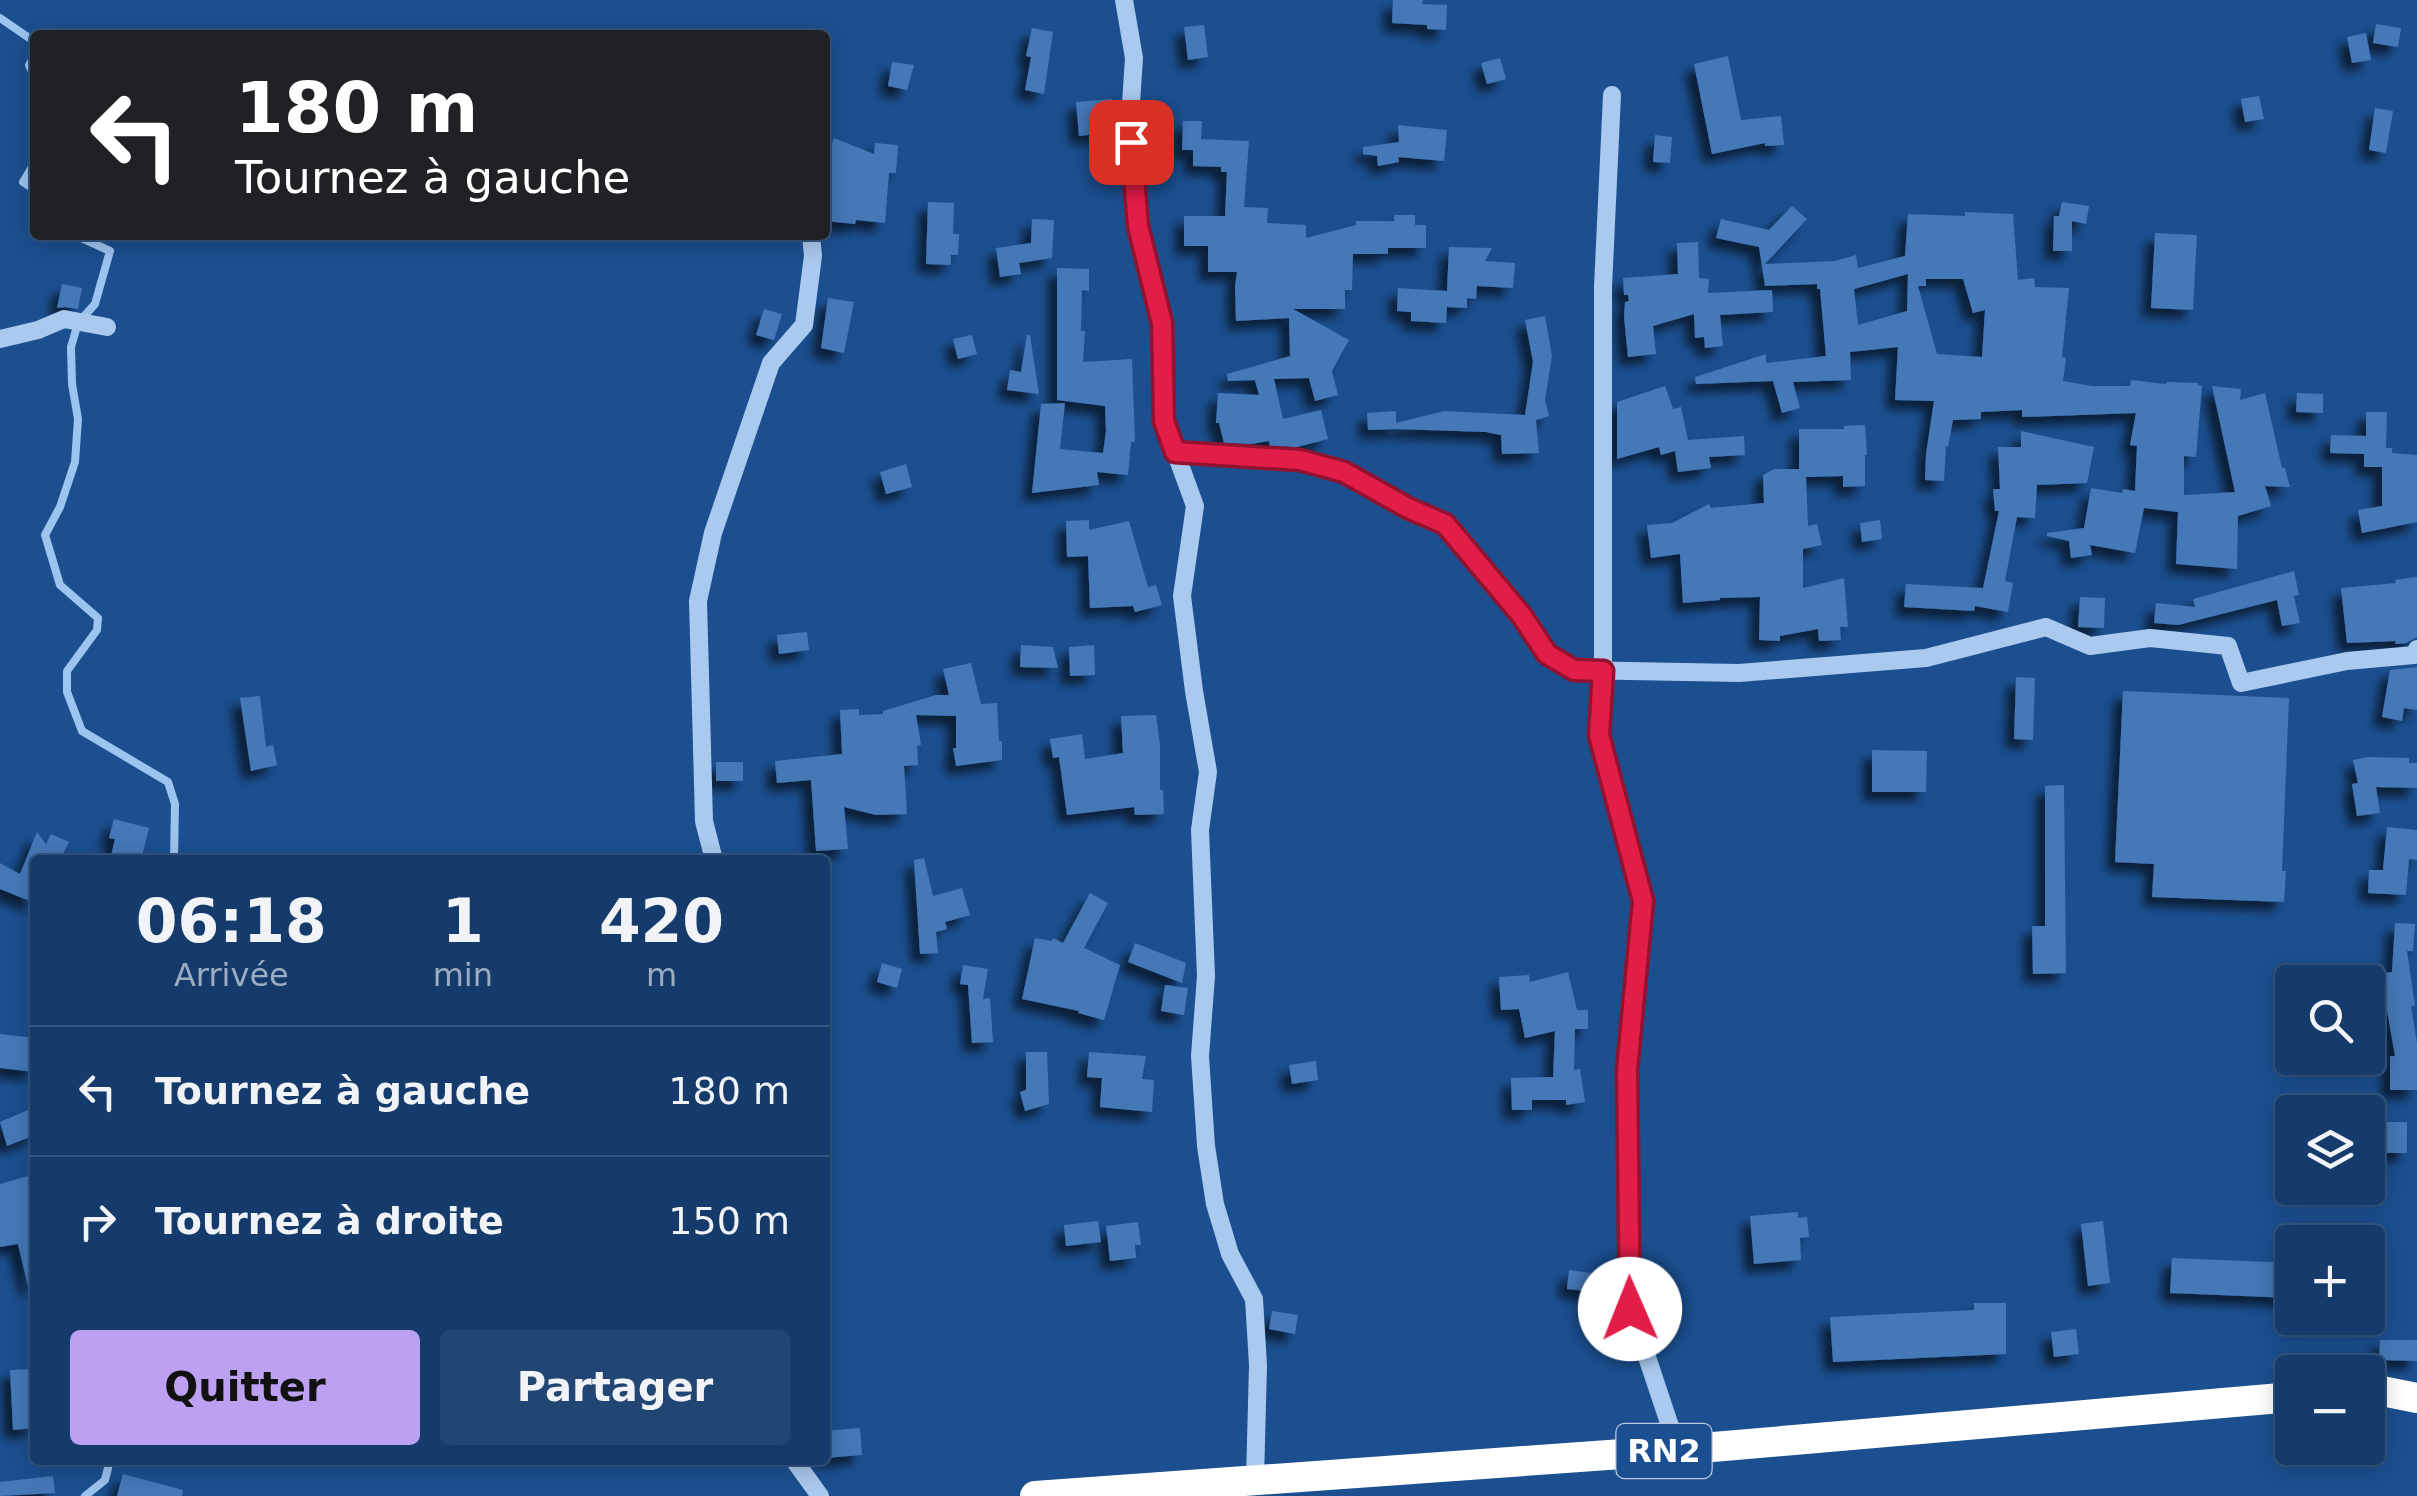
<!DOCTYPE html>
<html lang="fr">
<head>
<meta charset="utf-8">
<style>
  body { margin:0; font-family:"DejaVu Sans",sans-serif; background:#214673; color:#f1f3f6; height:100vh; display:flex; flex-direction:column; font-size:38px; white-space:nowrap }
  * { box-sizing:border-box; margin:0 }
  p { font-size:32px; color:#9dadc1 }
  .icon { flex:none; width:55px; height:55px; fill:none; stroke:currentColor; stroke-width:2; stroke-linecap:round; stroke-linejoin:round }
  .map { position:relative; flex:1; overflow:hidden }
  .panel { position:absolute; left:30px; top:855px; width:800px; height:610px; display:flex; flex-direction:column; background:#143b6b; border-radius:10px; box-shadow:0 5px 25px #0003,0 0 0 2px #33557e }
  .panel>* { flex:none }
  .banner { position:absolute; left:30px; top:30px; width:800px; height:210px; border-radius:10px; box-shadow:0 5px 25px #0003,0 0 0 2px #33557e; background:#202124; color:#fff; overflow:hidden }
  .controls { position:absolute; left:2275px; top:965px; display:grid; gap:20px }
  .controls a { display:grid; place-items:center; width:110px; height:110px; border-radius:10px; background:#143b6b; box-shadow:0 5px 25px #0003,0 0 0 2px #33557e; font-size:50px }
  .pin { position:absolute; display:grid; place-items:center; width:85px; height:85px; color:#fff; margin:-42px; border-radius:20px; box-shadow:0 5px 15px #0006 }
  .me { position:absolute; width:110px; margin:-55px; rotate:359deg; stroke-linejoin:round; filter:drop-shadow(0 0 8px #0008) }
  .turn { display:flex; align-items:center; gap:35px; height:210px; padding:0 40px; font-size:45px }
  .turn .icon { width:130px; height:130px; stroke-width:2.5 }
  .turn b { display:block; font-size:70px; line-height:85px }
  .eta { display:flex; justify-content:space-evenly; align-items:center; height:170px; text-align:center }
  .eta b { font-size:60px; font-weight:700; line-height:70px }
  .cta { display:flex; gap:20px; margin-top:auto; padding:20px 40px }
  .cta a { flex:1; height:115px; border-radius:10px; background:#bca0f2; color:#111; font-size:40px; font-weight:700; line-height:115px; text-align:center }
  .cta a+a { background:#214673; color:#f1f3f6 }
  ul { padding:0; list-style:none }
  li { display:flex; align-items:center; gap:30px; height:130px; padding:0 40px; border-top:2px solid #33557e }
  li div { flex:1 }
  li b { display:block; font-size:38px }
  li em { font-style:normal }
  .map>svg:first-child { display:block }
</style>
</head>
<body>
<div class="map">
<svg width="2417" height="1496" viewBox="0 0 2417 1496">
  <defs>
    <filter id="shadow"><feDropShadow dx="-9" dy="9" stdDeviation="5" flood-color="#0009"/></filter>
  </defs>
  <rect width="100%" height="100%" fill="#1b4f8f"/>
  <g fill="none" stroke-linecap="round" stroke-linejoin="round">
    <!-- stream -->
    <path stroke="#9cc4f0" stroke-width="8" d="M 0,18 L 35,42
      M 35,55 L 29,65 L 35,79
      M 35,162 L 23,182 L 35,190
      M 75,235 L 110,251 L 95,304 L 78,323 L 71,347 L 72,384 L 78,419 L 75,462 L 60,507 L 45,535 L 60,585 L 98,618 L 97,630 L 67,671 L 67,692 L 82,731 L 168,782 L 175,804 L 174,860
      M 85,1496 L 105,1480 L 110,1460"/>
  </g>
  <!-- building -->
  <path fill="#4478b7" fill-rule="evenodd" filter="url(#shadow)" d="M 1393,0 L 1423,0 L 1422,4 L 1447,5 L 1446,30 L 1427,29 L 1427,25 L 1392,23 Z
    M 2376,24 L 2401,28 L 2398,47 L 2373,43 Z
    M 1204,25 L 1208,57 L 1188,60 L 1184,27 Z
    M 1032,28 L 1053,32 L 1044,94 L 1025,90 L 1031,57 L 1026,56 Z
    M 2366,33 L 2371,60 L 2352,63 L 2347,37 Z
    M 1728,56 L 1741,120 L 1781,116 L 1784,145 L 1765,146 L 1765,143 L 1712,154 L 1694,64 Z
    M 1500,58 L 1506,79 L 1487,84 L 1481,63 Z
    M 892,62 L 914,65 L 907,90 L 888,86 Z
    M 2259,96 L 2264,119 L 2245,122 L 2241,99 Z
    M 1112,99 L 1114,121 L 1107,122 L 1107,133 L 1079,136 L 1076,102 Z
    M 2375,108 L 2393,111 L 2386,153 L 2369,150 Z
    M 1183,121 L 1202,121 L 1201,139 L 1249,141 L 1244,207 L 1268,208 L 1267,223 L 1306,225 L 1306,238 L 1356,225 L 1356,221 L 1394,221 L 1394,215 L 1415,215 L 1415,225 L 1426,225 L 1426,248 L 1388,248 L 1388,254 L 1353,254 L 1352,290 L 1345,290 L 1345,309 L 1293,309 L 1349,340 L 1332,371 L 1338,395 L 1315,401 L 1309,378 L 1274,379 L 1283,419 L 1321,410 L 1328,439 L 1297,447 L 1270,446 L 1269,441 L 1252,444 L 1224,443 L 1219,423 L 1216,423 L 1218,393 L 1259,395 L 1255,380 L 1228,381 L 1227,374 L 1290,356 L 1289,318 L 1236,321 L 1235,286 L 1237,272 L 1208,272 L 1208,246 L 1184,246 L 1184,216 L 1225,216 L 1227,172 L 1221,172 L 1221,167 L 1193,166 L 1193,150 L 1182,150 Z
    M 1398,125 L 1447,130 L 1444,161 L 1398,157 L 1399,162 L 1378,166 L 1377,156 L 1363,154 L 1363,147 L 1399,142 Z
    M 1655,135 L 1672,137 L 1670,163 L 1653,162 Z
    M 834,138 L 874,154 L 875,143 L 898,145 L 896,173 L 889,173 L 885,223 L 856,220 L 855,224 L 825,221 L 829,174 L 825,173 L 825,162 Z
    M 928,202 L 954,203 L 953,234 L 959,234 L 958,255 L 951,255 L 951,265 L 926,264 Z
    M 2062,202 L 2089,206 L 2086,224 L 2072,221 L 2072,251 L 2053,251 L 2054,216 L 2059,216 Z
    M 1792,206 L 1807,219 L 1765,264 L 1835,261 L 1856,255 L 1858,268 L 1905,256 L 1908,214 L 1965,216 L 1965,212 L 2013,214 L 2018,280 L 2034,278 L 2035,287 L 2069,288 L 2062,357 L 2066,358 L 2063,381 L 2092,386 L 2130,386 L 2131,380 L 2166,384 L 2167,382 L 2198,383 L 2198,385 L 2202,386 L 2196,457 L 2184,456 L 2184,495 L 2235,492 L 2212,386 L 2241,389 L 2240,400 L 2265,393 L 2282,468 L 2285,468 L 2290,487 L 2265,486 L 2271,506 L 2238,516 L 2237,569 L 2176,564 L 2178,512 L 2144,508 L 2135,553 L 2090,545 L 2092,555 L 2071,558 L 2069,541 L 2047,536 L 2047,533 L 2084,528 L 2091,488 L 2122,493 L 2123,489 L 2135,491 L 2137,446 L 2130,445 L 2136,413 L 2022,417 L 2022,410 L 1981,412 L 1981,419 L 1953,420 L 1948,447 L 1946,446 L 1944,481 L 1925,480 L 1926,454 L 1934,401 L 1895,400 L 1898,347 L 1850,352 L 1851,380 L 1793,382 L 1800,408 L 1782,413 L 1773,381 L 1696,384 L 1695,377 L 1766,354 L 1766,363 L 1826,356 L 1820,289 L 1817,289 L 1817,284 L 1765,286 L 1759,247 L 1716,238 L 1721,219 L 1769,230 ZM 1908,274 L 1907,311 L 1858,325 L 1854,289 ZM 1926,279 L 1963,279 L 1973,313 L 1985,310 L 1982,357 L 1937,354 L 1918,286 L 1926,286 Z
    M 1032,219 L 1054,220 L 1052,258 L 1019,263 L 1021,274 L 1000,277 L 996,248 L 1031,243 Z
    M 2155,233 L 2197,235 L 2193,310 L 2151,308 Z
    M 1698,242 L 1699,278 L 1709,279 L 1708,293 L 1772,290 L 1773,312 L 1720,315 L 1723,346 L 1705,348 L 1704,337 L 1695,338 L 1694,314 L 1653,326 L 1656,354 L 1628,357 L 1624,317 L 1625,302 L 1629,301 L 1628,295 L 1624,295 L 1623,278 L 1678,274 L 1677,243 Z
    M 1449,247 L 1492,248 L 1485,261 L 1515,263 L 1513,288 L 1477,286 L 1476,299 L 1467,298 L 1467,308 L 1447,307 L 1446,323 L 1411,321 L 1411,312 L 1397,311 L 1398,288 L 1447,291 Z
    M 1057,268 L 1089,269 L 1089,291 L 1082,290 L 1081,331 L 1085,331 L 1083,362 L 1132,359 L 1135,442 L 1131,442 L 1128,475 L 1097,472 L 1099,485 L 1032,493 L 1041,404 L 1065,403 L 1060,449 L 1103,453 L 1106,431 L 1105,406 L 1057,400 Z
    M 62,284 L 82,288 L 78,309 L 65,307 L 57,308 Z
    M 828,298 L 854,302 L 844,353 L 821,348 Z
    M 764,309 L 782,314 L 774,340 L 756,335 Z
    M 1545,316 L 1552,356 L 1545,400 L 1549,416 L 1536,420 L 1539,453 L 1502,454 L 1501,435 L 1486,432 L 1396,429 L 1368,430 L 1367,413 L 1396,411 L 1396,423 L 1444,411 L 1525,415 L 1533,362 L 1525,320 Z
    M 972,335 L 977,354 L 958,359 L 953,339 Z
    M 1027,335 L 1030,335 L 1039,394 L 1007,390 L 1010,370 L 1021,372 Z
    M 1665,386 L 1673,409 L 1681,407 L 1688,440 L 1744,436 L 1745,455 L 1709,457 L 1711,468 L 1678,472 L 1675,451 L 1661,455 L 1659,447 L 1617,459 L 1617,402 Z
    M 2297,393 L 2323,394 L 2323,413 L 2296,412 Z
    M 2366,412 L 2387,412 L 2386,448 L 2392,448 L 2392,453 L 2417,455 L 2417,522 L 2362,533 L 2358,510 L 2382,506 L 2382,467 L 2364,467 L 2364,454 L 2330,453 L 2331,435 L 2366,436 Z
    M 1865,425 L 1867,455 L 1865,455 L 1865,486 L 1843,487 L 1843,476 L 1806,477 L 1808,526 L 1817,524 L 1822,545 L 1803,549 L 1803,588 L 1844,578 L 1848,627 L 1840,627 L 1841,640 L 1819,641 L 1818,629 L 1780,636 L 1780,641 L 1759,640 L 1760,597 L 1720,598 L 1720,600 L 1683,603 L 1680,554 L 1651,558 L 1647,525 L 1672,523 L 1709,504 L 1711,508 L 1764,503 L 1763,475 L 1774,469 L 1799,469 L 1799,429 L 1844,429 L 1844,426 Z
    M 2021,431 L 2094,447 L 2087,483 L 2037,485 L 2035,518 L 2017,517 L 2005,581 L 2013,583 L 2008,612 L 1975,606 L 1974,611 L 1904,607 L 1906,584 L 1983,588 L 1999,511 L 1995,511 L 1993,489 L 2000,489 L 1998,447 L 2021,447 Z
    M 906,464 L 912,487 L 886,494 L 880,472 Z
    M 1089,520 L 1089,530 L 1129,521 L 1148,587 L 1156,585 L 1162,605 L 1135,612 L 1133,606 L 1090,608 L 1088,556 L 1067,557 L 1066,521 Z
    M 1880,520 L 1882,539 L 1862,542 L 1860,523 Z
    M 2294,571 L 2299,595 L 2294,596 L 2300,623 L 2282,626 L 2277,600 L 2178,625 L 2154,623 L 2156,603 L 2195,607 L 2193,599 Z
    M 2417,577 L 2417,637 L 2406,643 L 2395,644 L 2396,641 L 2347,643 L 2341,588 L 2396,583 L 2395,580 Z
    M 2080,597 L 2105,598 L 2104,628 L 2078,627 Z
    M 807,632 L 809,650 L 779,654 L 777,635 Z
    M 1021,645 L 1053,647 L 1058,668 L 1020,667 Z
    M 1094,645 L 1095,675 L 1070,676 L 1069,647 Z
    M 971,663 L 981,704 L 997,703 L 999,741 L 1002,741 L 1002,760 L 956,766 L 953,748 L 956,748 L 956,716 L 916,715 L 921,745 L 917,746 L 918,765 L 904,766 L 907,814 L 876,815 L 844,807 L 848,849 L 816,851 L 811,780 L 777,783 L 775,761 L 842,754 L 840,710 L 859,709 L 859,715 L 883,714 L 883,711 L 936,695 L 949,695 L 943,669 Z
    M 2417,667 L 2417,710 L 2404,708 L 2402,721 L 2382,717 L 2390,670 Z
    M 2016,677 L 2035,678 L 2033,740 L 2014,739 Z
    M 2123,691 L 2289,698 L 2282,871 L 2286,871 L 2284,902 L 2152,897 L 2154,864 L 2115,862 Z
    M 260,696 L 266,747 L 273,745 L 277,765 L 251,771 L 240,698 Z
    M 1156,715 L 1160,745 L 1160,790 L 1163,790 L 1164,814 L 1135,815 L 1134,807 L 1067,815 L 1059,757 L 1053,758 L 1050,739 L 1082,734 L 1085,759 L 1123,753 L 1121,716 Z
    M 1872,750 L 1927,751 L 1926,792 L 1872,792 Z
    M 2368,757 L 2409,758 L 2409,763 L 2417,763 L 2417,788 L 2376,787 L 2380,813 L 2357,816 L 2352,784 L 2358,783 L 2353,760 Z
    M 716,762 L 743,762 L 743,781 L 716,781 Z
    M 2064,785 L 2066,973 L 2033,974 L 2032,926 L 2045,926 L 2045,786 Z
    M 114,819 L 149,828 L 141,860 L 110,860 L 115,839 L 109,838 Z
    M 2387,827 L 2417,830 L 2417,860 L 2409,859 L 2406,895 L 2368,893 L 2369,870 L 2383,870 Z
    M 37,832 L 46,844 L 51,834 L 69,842 L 60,860 L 35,860 L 35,903 L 0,889 L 0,863 L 20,874 Z
    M 924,858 L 933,896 L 962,888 L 970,915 L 945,922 L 947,929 L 936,932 L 938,953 L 920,954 L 914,860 Z
    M 1090,893 L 1108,903 L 1084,948 L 1120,965 L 1104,1020 L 1078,1013 L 1079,1011 L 1022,999 L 1035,938 L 1052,941 L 1053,938 L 1063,943 Z
    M 2395,923 L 2415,924 L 2413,951 L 2407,951 L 2415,1006 L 2411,1006 L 2417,1043 L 2417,1090 L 2390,1090 L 2390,1056 L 2395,1056 L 2385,999 L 2379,1000 L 2376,974 L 2392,972 Z
    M 1135,943 L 1186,963 L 1182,983 L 1128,962 Z
    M 882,963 L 902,969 L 897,988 L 877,982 Z
    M 963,965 L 988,969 L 983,999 L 990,998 L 993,1042 L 972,1043 L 968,985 L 960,984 Z
    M 1568,972 L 1577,1010 L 1588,1010 L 1588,1029 L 1575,1029 L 1574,1070 L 1580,1069 L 1585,1102 L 1566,1105 L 1566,1100 L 1532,1100 L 1532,1110 L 1512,1110 L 1511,1078 L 1553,1077 L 1555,1031 L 1525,1038 L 1519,1009 L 1501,1010 L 1499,977 L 1529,975 L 1530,982 Z
    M 1165,985 L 1188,988 L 1184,1015 L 1161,1011 Z
    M 0,1034 L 35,1038 L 35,1072 L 0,1068 Z
    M 1026,1052 L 1047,1052 L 1049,1104 L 1025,1111 L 1020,1092 L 1026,1090 Z
    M 1089,1052 L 1146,1056 L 1142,1079 L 1154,1080 L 1152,1112 L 1100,1107 L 1102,1078 L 1087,1077 Z
    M 1316,1061 L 1318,1080 L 1292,1084 L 1289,1065 Z
    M 35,1107 L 35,1135 L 7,1146 L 0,1122 Z
    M 2383,1122 L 2407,1122 L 2407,1153 L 2383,1153 Z
    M 35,1174 L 35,1286 L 28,1286 L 18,1244 L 0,1247 L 0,1184 Z
    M 1798,1212 L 1798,1218 L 1807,1217 L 1809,1237 L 1800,1238 L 1801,1260 L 1754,1264 L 1750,1216 Z
    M 1098,1221 L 1101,1242 L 1066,1246 L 1064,1225 Z
    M 2103,1221 L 2110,1283 L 2088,1286 L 2081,1224 Z
    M 1138,1222 L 1141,1245 L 1135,1245 L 1136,1258 L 1110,1261 L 1106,1226 Z
    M 2172,1258 L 2292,1263 L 2292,1298 L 2170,1293 Z
    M 1569,1270 L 1598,1274 L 1596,1292 L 1567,1289 Z
    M 1974,1303 L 2006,1303 L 2006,1354 L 1833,1362 L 1830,1317 L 1974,1310 Z
    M 1272,1311 L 1298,1315 L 1295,1334 L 1269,1329 Z
    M 2076,1329 L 2079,1354 L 2054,1357 L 2051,1332 Z
    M 2380,1340 L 2417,1340 L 2417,1361 L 2379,1360 Z
    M 35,1369 L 35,1428 L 13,1430 L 10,1370 Z
    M 860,1428 L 862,1455 L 825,1458 L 825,1431 Z
    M 123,1474 L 183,1490 L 182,1496 L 117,1496 Z
    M 53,1476 L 55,1493 L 0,1496 L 0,1482 Z"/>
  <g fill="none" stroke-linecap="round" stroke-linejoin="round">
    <!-- minor -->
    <path stroke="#a9c9ee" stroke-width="18" d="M 1124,0 L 1134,58 L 1130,118 L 1132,165 L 1138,226 L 1162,323 L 1164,421 L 1195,506 L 1182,596 L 1194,691 L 1208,772 L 1200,830 L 1206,976 L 1200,1056 L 1206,1146 L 1215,1204 L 1230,1254 L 1254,1299 L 1258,1365 L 1255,1480
      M 1612,95 L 1603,287 L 1603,671 L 1599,735 L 1643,901 L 1627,1070 L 1631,1309 L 1678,1450
      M 0,339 L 38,330 L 64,319 L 107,327
      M 1175,452 L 1300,460 L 1344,472 L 1407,508 L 1445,524 L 1522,616 L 1547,654 L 1574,670 L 1739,673 L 1926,658 L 2046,627 L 2090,646 L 2150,638 L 2228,646 L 2241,683 L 2347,661 L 2414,655 L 2417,649
      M 714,860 L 704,821 L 698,601 L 713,533 L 771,363 L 804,325 L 813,256 L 811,235
      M 794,1460 L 820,1496"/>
    <!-- highway -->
    <path stroke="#fff" stroke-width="30" d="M 2368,1391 L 2377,1390 L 2417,1398
      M 1035,1496 L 1678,1450 L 2292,1397"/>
  </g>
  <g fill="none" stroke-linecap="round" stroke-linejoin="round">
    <defs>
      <path id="route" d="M 1131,142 L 1138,226 L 1162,323 L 1164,421 L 1175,452 L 1300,460 L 1344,472 L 1408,508 L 1445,524 L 1522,616 L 1547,654 L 1574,670 L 1603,671 L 1599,735 L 1643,901 L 1627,1070 L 1630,1309"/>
    </defs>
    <!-- route casing -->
    <use href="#route" stroke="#92132f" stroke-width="25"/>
    <!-- route -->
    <use href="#route" stroke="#e11d48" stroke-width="18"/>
  </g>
  <g text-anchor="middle" stroke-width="8" stroke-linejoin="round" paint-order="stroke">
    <!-- shield labels -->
    <rect fill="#1b4f8f" stroke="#bbcadd" stroke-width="2.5" x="1616.5" y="1424" width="95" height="54" rx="8"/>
    <g font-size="32" font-weight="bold" fill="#fff">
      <text x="1664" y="1462">RN2</text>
    </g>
  </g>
</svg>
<div class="controls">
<a><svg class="icon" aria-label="search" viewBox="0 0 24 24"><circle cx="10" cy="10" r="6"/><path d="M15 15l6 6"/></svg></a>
<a><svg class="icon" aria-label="layers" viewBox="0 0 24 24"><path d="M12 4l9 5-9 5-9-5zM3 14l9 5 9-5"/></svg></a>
<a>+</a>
<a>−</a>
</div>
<div class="pin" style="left:1131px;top:142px;background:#d93025"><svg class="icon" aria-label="arrive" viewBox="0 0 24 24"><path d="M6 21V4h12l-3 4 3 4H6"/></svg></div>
<svg class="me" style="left:1630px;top:1309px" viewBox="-20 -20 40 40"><circle r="19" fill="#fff"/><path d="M0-13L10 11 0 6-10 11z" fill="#e11d48"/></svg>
<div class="banner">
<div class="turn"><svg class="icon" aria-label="left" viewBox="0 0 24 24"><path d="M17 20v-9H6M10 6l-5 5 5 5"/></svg><div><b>180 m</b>Tournez à gauche</div></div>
</div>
<section class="panel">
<div class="eta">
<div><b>06:18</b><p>Arrivée</p></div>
<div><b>1</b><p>min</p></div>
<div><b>420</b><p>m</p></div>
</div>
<ul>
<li><svg class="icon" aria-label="left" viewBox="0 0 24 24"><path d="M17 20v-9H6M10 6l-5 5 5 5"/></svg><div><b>Tournez à gauche</b></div><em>180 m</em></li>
<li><svg class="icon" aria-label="right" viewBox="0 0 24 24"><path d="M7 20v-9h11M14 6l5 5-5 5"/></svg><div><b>Tournez à droite</b></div><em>150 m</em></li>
</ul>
<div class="cta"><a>Quitter</a><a>Partager</a></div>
</section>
</div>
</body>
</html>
